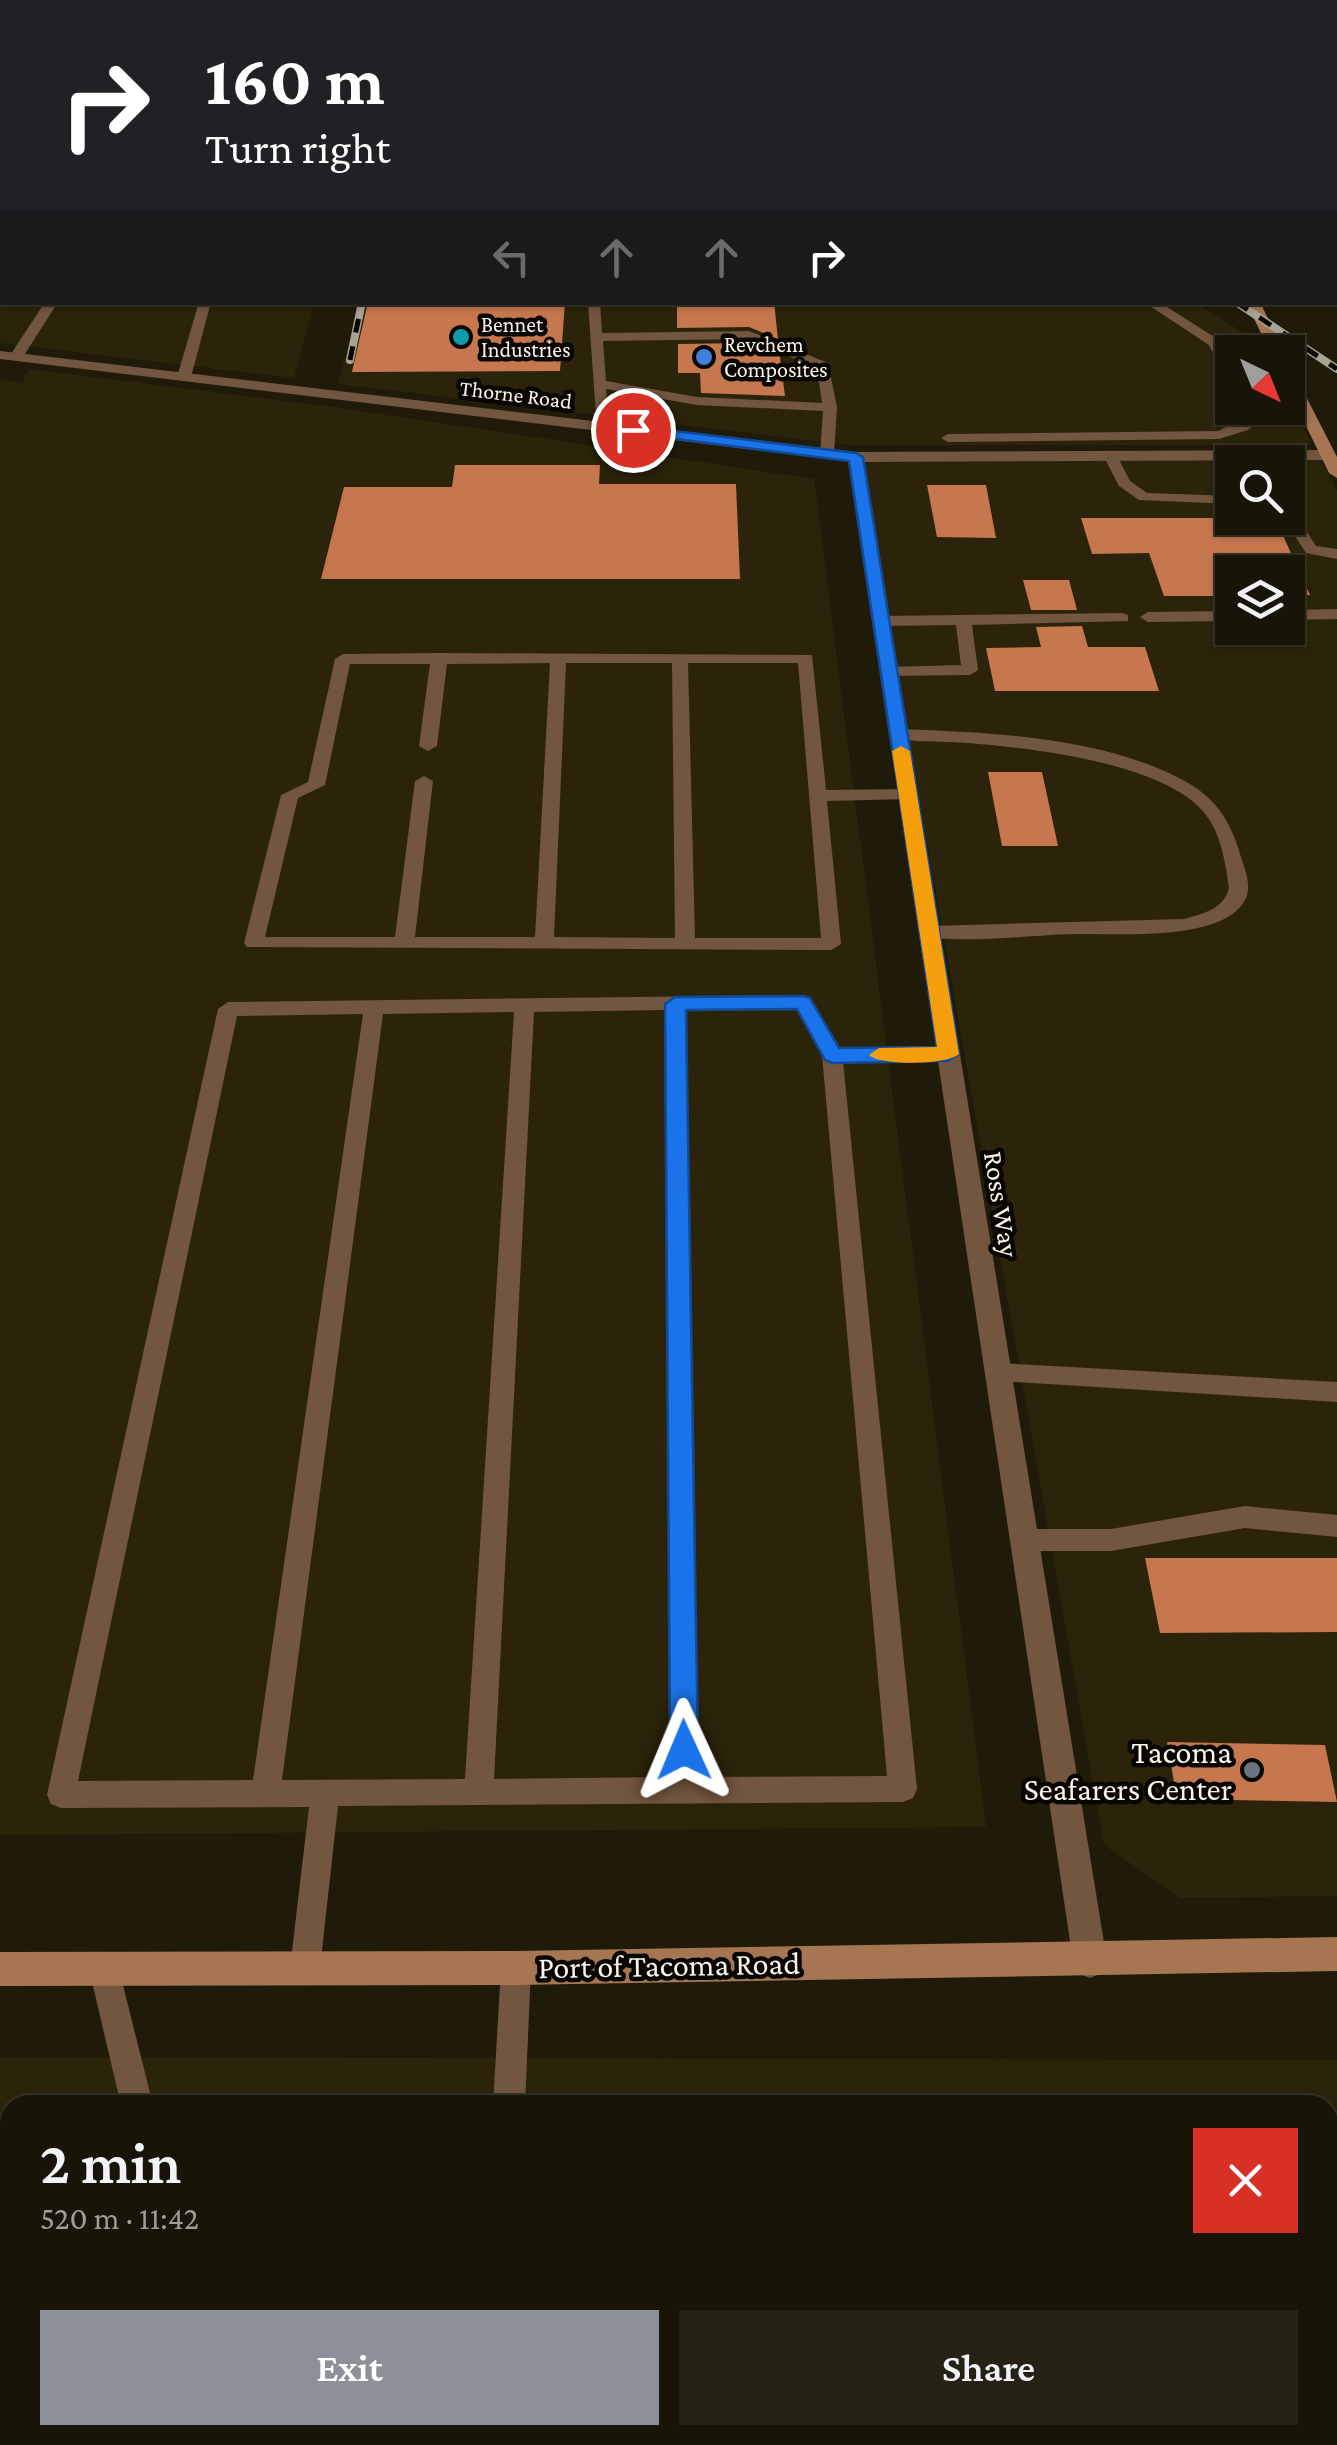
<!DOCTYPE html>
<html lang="en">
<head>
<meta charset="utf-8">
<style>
  body { margin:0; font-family:"Crimson Pro",serif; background:#252115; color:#f1f3f6; height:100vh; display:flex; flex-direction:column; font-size:38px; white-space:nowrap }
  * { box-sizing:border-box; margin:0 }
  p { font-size:32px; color:#9f9e9b }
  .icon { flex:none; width:55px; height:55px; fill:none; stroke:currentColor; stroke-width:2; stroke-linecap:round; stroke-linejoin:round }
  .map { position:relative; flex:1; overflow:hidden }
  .panel { position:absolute; left:0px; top:2095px; width:1338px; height:350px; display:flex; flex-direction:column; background:#181407; border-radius:30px 30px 0 0; box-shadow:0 2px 8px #0004,0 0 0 2px #363328 }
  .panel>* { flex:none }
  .guide { position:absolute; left:0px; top:0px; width:1338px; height:305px; box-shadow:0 2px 8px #0004,0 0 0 2px #363328; background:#202124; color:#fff; overflow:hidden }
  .needle { width:65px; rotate:137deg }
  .buttons { position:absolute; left:1215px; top:335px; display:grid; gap:20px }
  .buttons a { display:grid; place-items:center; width:90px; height:90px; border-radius:0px; background:#181407; box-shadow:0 2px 8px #0004,0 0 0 2px #363328; font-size:50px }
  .pin { position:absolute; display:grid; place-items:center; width:85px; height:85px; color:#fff; margin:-42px; border:5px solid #fff; border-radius:50%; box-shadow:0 2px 10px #0007 }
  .me { position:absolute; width:110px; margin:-55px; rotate:359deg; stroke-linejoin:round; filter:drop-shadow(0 0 8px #0008) }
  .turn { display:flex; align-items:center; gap:35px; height:210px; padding:0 40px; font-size:45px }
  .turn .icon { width:130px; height:130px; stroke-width:2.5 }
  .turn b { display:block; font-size:70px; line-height:85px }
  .lanes { display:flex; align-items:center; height:95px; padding:0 40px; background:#0003; justify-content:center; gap:50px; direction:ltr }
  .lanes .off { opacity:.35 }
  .round { display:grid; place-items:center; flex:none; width:105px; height:105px; border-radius:0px; background:#252115 }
  .summary { display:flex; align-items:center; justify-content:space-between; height:170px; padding:0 40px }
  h1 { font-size:60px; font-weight:600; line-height:75px }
  .action { display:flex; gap:20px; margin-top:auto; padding:20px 40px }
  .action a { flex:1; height:115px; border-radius:0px; background:#8c9099; color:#fff; font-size:40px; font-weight:600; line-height:115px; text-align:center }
  .action a+a { background:#252115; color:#f1f3f6 }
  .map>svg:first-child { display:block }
</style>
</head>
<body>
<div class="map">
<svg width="1337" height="2445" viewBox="0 0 1337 2445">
  <rect width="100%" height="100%" fill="#201b09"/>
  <!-- built -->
  <path fill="#2b240a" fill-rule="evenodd" d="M 101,0 L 1066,0 L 1068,2 L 129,2 Z
    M 1132,0 L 1337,0 L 1337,247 L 1335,2 Z
    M 0,6 L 2,302 L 314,303 L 294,378 L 0,343 Z
    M 360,303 L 1196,303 L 1258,342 L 1263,352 L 1232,352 L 1232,408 L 1288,408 L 1288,399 L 1312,445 L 850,445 L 338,384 Z
    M 29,369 L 333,407 L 814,479 L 986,1827 L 0,1835 L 0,380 L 22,383 Z
    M 1320,459 L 1337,491 L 1337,1896 L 1180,1898 L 1104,1845 L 860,462 ZM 1232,462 L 1288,462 L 1288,518 L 1232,518 ZM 1232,572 L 1288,572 L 1288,628 L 1232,628 Z
    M 0,2057 L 1337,2060 L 1337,2445 L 0,2445 ZM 10,2105 L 1328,2105 L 1328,2435 L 10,2435 Z"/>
  <!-- building -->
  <path fill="#c7774e" d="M 368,302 L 565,302 L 560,371 L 352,372 Z
    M 677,302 L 774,302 L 778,339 L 749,327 L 677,328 Z
    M 746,343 L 780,357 L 785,396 L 701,393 L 700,373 L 678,373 L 678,344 Z
    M 455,465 L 600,465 L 599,484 L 736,484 L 740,579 L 321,579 L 344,487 L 452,487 Z
    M 927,485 L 986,485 L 996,538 L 937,537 Z
    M 1081,518 L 1275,518 L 1310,595 L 1288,596 L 1288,572 L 1232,572 L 1232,596 L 1164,596 L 1149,553 L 1092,554 Z
    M 1023,580 L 1069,580 L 1077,610 L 1031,610 Z
    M 1082,626 L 1088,647 L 1145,647 L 1159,691 L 995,691 L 986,648 L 1041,647 L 1036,627 Z
    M 988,772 L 1042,772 L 1058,846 L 1002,846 Z
    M 1145,1558 L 1337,1558 L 1337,1632 L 1160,1633 Z
    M 1167,1742 L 1325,1745 L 1337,1802 L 1177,1799 Z"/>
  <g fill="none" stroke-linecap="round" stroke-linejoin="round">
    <!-- lane -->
    <path fill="#73563f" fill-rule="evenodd" d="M 394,0 L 432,0 L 434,2 L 398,2 Z
      M 950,0 L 961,0 L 963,2 L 953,2 Z
      M 981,0 L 1022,0 L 1024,2 L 985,2 Z
      M 1049,0 L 1059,0 L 1060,2 L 1051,2 Z
      M 1173,0 L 1183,0 L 1184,2 L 1175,2 Z
      M 1335,24 L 1337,24 L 1337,30 L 1335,30 Z
      M 1335,62 L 1337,62 L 1337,68 L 1335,68 Z
      M 1335,146 L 1337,146 L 1337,152 L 1335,152 Z
      M 0,296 L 2,302 L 6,303 L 0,304 Z
      M 45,302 L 58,302 L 21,360 L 11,360 L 9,357 Z
      M 199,302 L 211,302 L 191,377 L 184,381 L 177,377 Z
      M 588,302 L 600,302 L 602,333 L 749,331 L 828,363 L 837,407 L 834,454 L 827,458 L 820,454 L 823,411 L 697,405 L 606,389 L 609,427 L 597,430 ZM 747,339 L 817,368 L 822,403 L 697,397 L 606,381 L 603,341 Z
      M 1144,302 L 1159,302 L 1219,340 L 1232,365 L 1232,381 L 1225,377 L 1209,345 Z
      M 1241,408 L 1253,408 L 1257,414 L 1307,413 L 1314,417 L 1307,421 L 1257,422 L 1248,430 L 1219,439 L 948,442 L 941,438 L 948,434 L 1218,431 L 1246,417 Z
      M 1106,454 L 1116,454 L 1130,481 L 1147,493 L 1232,496 L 1232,504 L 1139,500 L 1119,486 L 1104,457 Z
      M 1288,509 L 1293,510 L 1316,546 L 1337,549 L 1337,559 L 1306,553 L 1283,518 L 1288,518 Z
      M 1337,609 L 1337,619 L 1288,620 L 1288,610 Z
      M 1232,611 L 1232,621 L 1148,622 L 1140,617 L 1148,612 Z
      M 1122,613 L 1128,615 L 1128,621 L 972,625 L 978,670 L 970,675 L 883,676 L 883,668 L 889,667 L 961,665 L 956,625 L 881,626 L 873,621 L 881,616 Z
      M 439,653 L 812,655 L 826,790 L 908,789 L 917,794 L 908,799 L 827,801 L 841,944 L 831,950 L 247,947 L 244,943 L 281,795 L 308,782 L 335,659 L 343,654 ZM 550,663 L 535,937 L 415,937 L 433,781 L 424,776 L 415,781 L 395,937 L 265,937 L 298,798 L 325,785 L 350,664 L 430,664 L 419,746 L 428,751 L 437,746 L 447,664 ZM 566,663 L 672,663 L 675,938 L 554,937 ZM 688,663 L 798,663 L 821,938 L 695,938 Z
      M 898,729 C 987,732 1109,737 1188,783 C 1216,799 1231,822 1240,854 C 1244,867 1252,884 1246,898 C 1226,943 1115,933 1074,934 C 1036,935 956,944 922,936 L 919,932 L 929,926 L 1184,919 C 1203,914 1224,909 1229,888 C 1226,865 1221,834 1206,815 C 1167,763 1031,748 968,743 C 943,741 916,743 892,738 L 889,734 Z
      M 803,995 L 810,997 L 838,1048 L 949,1047 L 959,1054 L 949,1061 L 843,1062 L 917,1789 L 913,1798 L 903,1802 L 338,1806 L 320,1968 L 316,1979 L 305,1983 L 294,1979 L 290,1968 L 309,1807 L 61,1808 L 51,1804 L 47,1795 L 218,1009 L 228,1002 ZM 797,1009 L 822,1055 L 887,1776 L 698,1777 L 685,1010 ZM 665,1010 L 670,1777 L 494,1779 L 534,1012 ZM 514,1012 L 465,1779 L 282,1780 L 383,1014 ZM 363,1014 L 253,1780 L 78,1781 L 237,1016 Z
      M 998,1363 L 1337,1382 L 1337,1402 L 998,1381 L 989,1379 L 986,1372 L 989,1365 Z
      M 1245,1506 L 1337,1515 L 1337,1537 L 1245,1528 L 1111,1551 L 1024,1551 L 1015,1548 L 1011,1540 L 1015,1532 L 1024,1529 L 1111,1529 Z
      M 516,1953 L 527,1957 L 531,1968 L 525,2105 L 493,2105 L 501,1968 L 505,1957 Z
      M 104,1954 L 115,1958 L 119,1969 L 153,2105 L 121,2105 L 89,1969 L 93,1958 Z
      M 1337,2280 L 1337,2314 L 1328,2315 L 1328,2281 Z"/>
    <!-- street -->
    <path fill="#73563f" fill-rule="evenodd" d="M 1335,99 L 1337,99 L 1337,105 L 1335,105 Z
      M 1335,208 L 1337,209 L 1337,219 L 1335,218 Z
      M 0,351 L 855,452 L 1328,450 L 1336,455 L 1328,460 L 864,462 L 1107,1961 L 1102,1973 L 1090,1978 L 1078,1973 L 1073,1961 L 848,461 L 0,359 Z"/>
    <!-- secondary -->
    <path fill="#a67652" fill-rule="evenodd" d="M 0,0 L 37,0 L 38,2 L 2,3 Z
      M 1246,302 L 1260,302 L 1284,352 L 1270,352 Z
      M 1288,371 L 1295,375 L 1337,457 L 1337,478 L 1329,473 L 1288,389 Z
      M 1337,1937 L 1337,1971 L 516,1985 L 0,1986 L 0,1952 L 516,1951 Z"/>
    <defs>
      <path id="rail" d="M 1236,302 L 1337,369
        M 350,360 L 362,302"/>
    </defs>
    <!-- rail casing -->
    <use href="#rail" stroke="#a7a395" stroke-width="8"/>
    <!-- rail -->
    <use href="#rail" stroke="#080602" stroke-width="5" stroke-dasharray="14" stroke-linecap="butt"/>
  </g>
  <!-- route -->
  <path fill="#1a73e8" stroke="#114b97" stroke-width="2.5" d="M 633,426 L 856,453 L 863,457 L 959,1054 L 948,1061 L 832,1063 L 825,1060 L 797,1009 L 686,1010 L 698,1750 L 694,1760 L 684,1763 L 674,1760 L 670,1750 L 665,1004 L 675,997 L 803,996 L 810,998 L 839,1048 L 937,1047 L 849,461 L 628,433 L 628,428 Z"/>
  <!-- slow -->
  <path fill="#f59e0b" d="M 901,746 L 910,751 L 959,1054 C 948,1065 880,1066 869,1055 L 879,1048 L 937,1047 L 892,751 Z"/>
  <!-- markers -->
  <circle fill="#0f9aa8" stroke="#080602" stroke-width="4" cx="461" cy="337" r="10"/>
  <circle fill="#3f7fe0" stroke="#080602" stroke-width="4" cx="704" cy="357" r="10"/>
  <circle fill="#6b7280" stroke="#080602" stroke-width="4" cx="1252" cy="1770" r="10"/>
  <g text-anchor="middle" stroke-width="9" stroke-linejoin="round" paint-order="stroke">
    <!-- far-poi labels -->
    <g font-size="22" fill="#f8f5e9" stroke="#080602" text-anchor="start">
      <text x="481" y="332">Bennet<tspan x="481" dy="25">Industries</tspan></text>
      <text x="724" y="352">Revchem<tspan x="724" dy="25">Composites</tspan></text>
    </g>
    <!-- far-street labels -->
    <g font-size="22" fill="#f8f5e9" stroke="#080602">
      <text transform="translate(516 394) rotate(7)" y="8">Thorne Road</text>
    </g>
    <!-- street labels -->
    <g font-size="28" fill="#f8f5e9" stroke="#080602">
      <text transform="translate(1002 1204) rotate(81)" y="10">Ross Way</text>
    </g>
    <!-- near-poi labels -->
    <g font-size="32" fill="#f8f5e9" stroke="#080602" text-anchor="end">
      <text x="1232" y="1763">Tacoma<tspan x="1232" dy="37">Seafarers Center</tspan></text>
    </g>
    <!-- near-street labels -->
    <g font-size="32" fill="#f8f5e9" stroke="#080602">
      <text transform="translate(669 1965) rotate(-1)" y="11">Port of Tacoma Road</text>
    </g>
  </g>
</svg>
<div class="buttons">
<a><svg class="needle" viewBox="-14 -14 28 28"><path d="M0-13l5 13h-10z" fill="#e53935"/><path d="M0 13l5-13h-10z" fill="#9f9e9b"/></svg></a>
<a><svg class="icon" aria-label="search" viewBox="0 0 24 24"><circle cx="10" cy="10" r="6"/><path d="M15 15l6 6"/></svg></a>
<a><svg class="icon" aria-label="layers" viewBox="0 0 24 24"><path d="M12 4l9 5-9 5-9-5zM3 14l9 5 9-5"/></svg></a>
</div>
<div class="pin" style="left:633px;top:430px;background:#d93025"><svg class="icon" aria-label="arrive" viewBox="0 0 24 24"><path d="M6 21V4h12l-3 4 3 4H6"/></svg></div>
<svg class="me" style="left:684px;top:1750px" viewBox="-20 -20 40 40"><path d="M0-17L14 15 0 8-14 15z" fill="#1a73e8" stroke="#fff" stroke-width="4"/></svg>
<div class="guide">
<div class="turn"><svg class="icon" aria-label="right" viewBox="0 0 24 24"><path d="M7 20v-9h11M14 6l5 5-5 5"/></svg><div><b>160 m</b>Turn right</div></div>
<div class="lanes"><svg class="icon off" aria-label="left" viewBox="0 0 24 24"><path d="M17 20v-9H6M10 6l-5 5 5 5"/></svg><svg class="icon off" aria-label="ahead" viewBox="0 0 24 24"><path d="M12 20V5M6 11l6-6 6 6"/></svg><svg class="icon off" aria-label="ahead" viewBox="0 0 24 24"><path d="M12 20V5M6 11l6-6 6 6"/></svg><svg class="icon" aria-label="right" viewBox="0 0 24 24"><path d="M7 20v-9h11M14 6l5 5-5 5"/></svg></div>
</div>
<section class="panel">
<div class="summary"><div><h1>2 min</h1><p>520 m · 11:42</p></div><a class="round" style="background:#d93025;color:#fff"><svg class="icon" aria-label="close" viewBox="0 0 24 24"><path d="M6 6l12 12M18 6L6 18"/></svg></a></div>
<div class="action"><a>Exit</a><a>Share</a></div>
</section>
</div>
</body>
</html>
